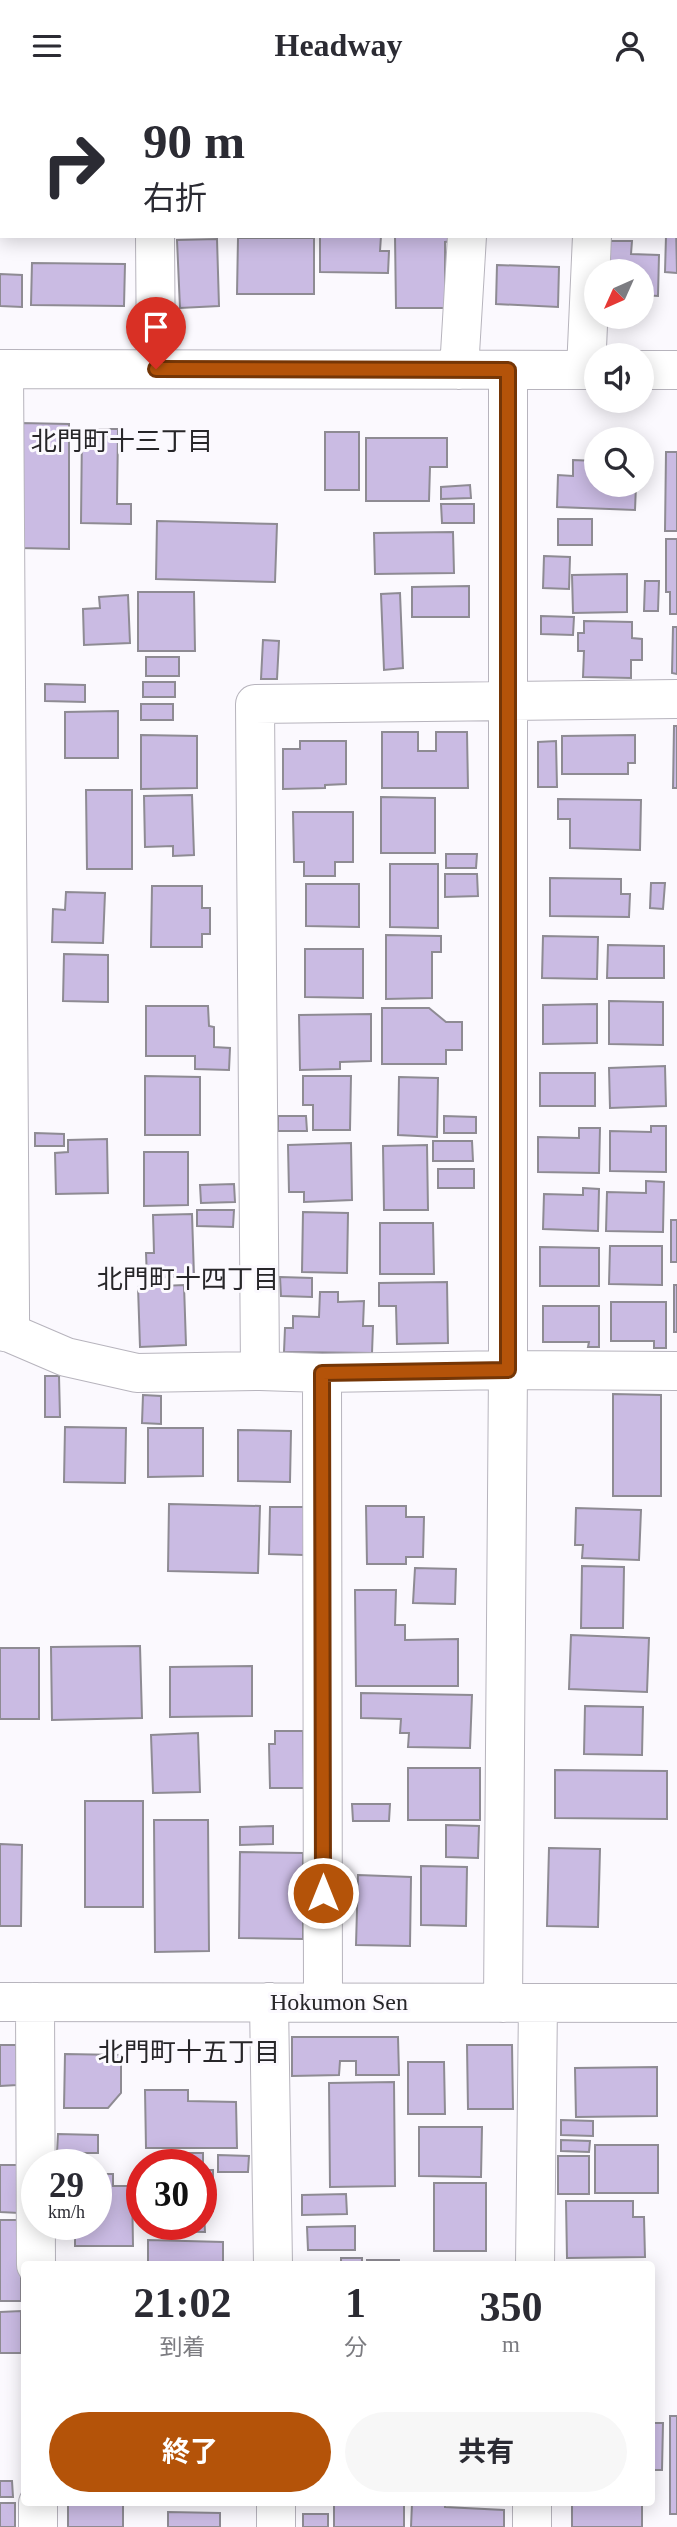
<!DOCTYPE html>
<html lang="ja">
<head>
<meta charset="utf-8">
<style>
  body { margin:0; font-family:"Times New Roman","Noto Sans JP",serif; background:#f7f7f7; color:#2b2b33; height:100vh; display:flex; flex-direction:column; font-size:26px; white-space:nowrap }
  * { box-sizing:border-box; margin:0 }
  p { font-size:23px; color:#7c7c81 }
  .icon { flex:none; width:38px; height:38px; fill:none; stroke:currentColor; stroke-width:2; stroke-linecap:round; stroke-linejoin:round }
  .map { position:relative; flex:1; overflow:hidden }
  .details { position:absolute; left:21px; top:2170px; width:634px; height:245px; display:flex; flex-direction:column; background:#fff; border-radius:7px; box-shadow:0 4px 18px #0003 }
  .details>* { flex:none }
  .hud { position:absolute; left:0px; top:0px; width:677px; height:147px; box-shadow:0 4px 18px #0003; background:#fff; color:#2b2b33; overflow:hidden }
  .needle { width:46px; rotate:225deg }
  .tools { position:absolute; left:584px; top:168px; display:grid; gap:14px }
  .tools a { display:grid; place-items:center; width:70px; height:70px; border-radius:50%; background:#fff; box-shadow:0 4px 18px #0003; font-size:35px }
  .speed { position:absolute; left:21px; top:2058px; display:flex; gap:14px; font-size:35px; font-weight:700; text-align:center }
  .speed>* { display:grid; place-content:center; width:91px; height:91px; border-radius:50%; background:#fff; box-shadow:0 4px 18px #0003; line-height:1 }
  .speed small { font-size:18px; font-weight:400 }
  .speed .limit { border:10px solid #d22; background:#fff; color:#111 }
  .pin { position:absolute; display:grid; place-items:center; width:60px; height:60px; color:#fff; margin:-72px -30px; border-radius:50% 50% 50% 0; rotate:-45deg; box-shadow:0 0 7px #0007 }
  .pin .icon { rotate:45deg }
  .me { position:absolute; width:77px; margin:-38px; rotate:0deg; stroke-linejoin:round; filter:drop-shadow(0 0 5px #0008) }
  .turn { display:flex; align-items:center; gap:24px; height:147px; padding:0 28px; font-size:32px }
  .turn .icon { width:91px; height:91px; stroke-width:2.5 }
  .turn b { display:block; font-size:49px; line-height:60px }
  .eta { display:flex; justify-content:space-evenly; align-items:center; height:119px; text-align:center }
  .eta b { font-size:42px; font-weight:700; line-height:49px }
  .primary-button { display:flex; gap:14px; margin-top:auto; padding:14px 28px }
  .primary-button a { flex:1; height:80px; border-radius:42px; background:#b45309; color:#fff; font-size:28px; font-weight:700; line-height:80px; text-align:center }
  .primary-button a+a { background:#f7f7f7; color:#2b2b33 }
  header { display:flex; justify-content:space-between; align-items:center; height:91px; padding:0 28px; background:#fff; font-size:32px; font-weight:700 }
  .map>svg:first-child { display:block }
</style>
</head>
<body>
<header><svg class="icon" aria-label="menu" viewBox="0 0 24 24"><path d="M4 6h16M4 12h16M4 18h16"/></svg>Headway<svg class="icon" aria-label="person" viewBox="0 0 24 24"><circle cx="12" cy="8" r="4"/><path d="M4 21q1-7 8-7t8 7"/></svg></header>
<div class="map">
<svg width="677" height="2436" viewBox="0 0 677 2436">
  <rect width="100%" height="100%" fill="#fbf9fe"/>
  <!-- building -->
  <path fill="#cabbe3" stroke="#8e8b93" stroke-width="2" d="M 0,0 L 69,0 L 126,1 L 2,2 L 2,50 Z
    M 171,0 L 244,0 L 244,2 L 171,2 Z
    M 676,135 L 677,182 L 665,181 L 666,145 L 676,145 Z
    M 320,145 L 381,145 L 380,160 L 389,160 L 388,182 L 320,181 Z
    M 395,145 L 456,145 L 456,150 L 445,151 L 445,217 L 396,217 Z
    M 238,147 L 314,147 L 314,203 L 237,203 Z
    M 217,148 L 219,215 L 180,217 L 177,149 Z
    M 606,150 L 632,150 L 631,163 L 659,164 L 658,205 L 642,204 L 642,180 L 606,180 Z
    M 32,172 L 125,173 L 124,215 L 31,214 Z
    M 497,174 L 559,176 L 558,216 L 496,213 Z
    M 0,183 L 22,184 L 22,216 L 0,215 Z
    M 20,332 L 69,333 L 69,458 L 19,457 Z
    M 82,338 L 118,338 L 117,413 L 131,413 L 131,433 L 81,432 Z
    M 325,341 L 359,341 L 359,399 L 325,399 Z
    M 366,347 L 447,347 L 447,376 L 430,376 L 429,410 L 366,410 Z
    M 666,361 L 677,361 L 677,440 L 665,440 Z
    M 573,369 L 597,370 L 597,394 L 636,394 L 635,419 L 557,416 L 558,384 L 573,385 Z
    M 470,394 L 471,407 L 441,408 L 441,396 Z
    M 441,413 L 474,413 L 474,432 L 442,432 Z
    M 558,428 L 592,428 L 592,454 L 558,454 Z
    M 157,430 L 277,433 L 275,491 L 156,488 Z
    M 453,441 L 454,482 L 375,483 L 374,442 Z
    M 666,448 L 677,448 L 677,523 L 670,523 L 670,501 L 666,501 Z
    M 544,465 L 570,466 L 569,498 L 543,497 Z
    M 627,483 L 627,521 L 573,522 L 572,484 Z
    M 645,490 L 659,490 L 658,520 L 644,520 Z
    M 469,495 L 469,526 L 412,526 L 412,496 Z
    M 138,501 L 194,501 L 195,560 L 138,560 Z
    M 400,502 L 403,577 L 384,579 L 381,503 Z
    M 128,504 L 130,552 L 84,554 L 83,518 L 100,517 L 99,506 Z
    M 541,525 L 574,526 L 573,544 L 541,543 Z
    M 584,530 L 632,531 L 632,547 L 642,548 L 642,569 L 631,569 L 631,587 L 583,586 L 584,560 L 578,560 L 578,542 L 584,542 Z
    M 673,536 L 677,536 L 677,583 L 672,582 Z
    M 263,549 L 279,550 L 277,588 L 261,588 Z
    M 146,566 L 179,566 L 179,585 L 146,585 Z
    M 143,591 L 175,591 L 175,606 L 143,606 Z
    M 45,593 L 85,594 L 85,611 L 45,610 Z
    M 141,613 L 173,613 L 173,629 L 141,629 Z
    M 118,620 L 118,667 L 65,667 L 65,621 Z
    M 674,635 L 677,635 L 677,697 L 673,697 Z
    M 382,641 L 418,641 L 418,660 L 436,660 L 436,641 L 467,641 L 468,697 L 382,697 Z
    M 141,644 L 197,645 L 197,697 L 141,698 Z
    M 635,644 L 635,672 L 628,672 L 628,683 L 562,683 L 562,645 Z
    M 300,650 L 346,650 L 346,693 L 325,694 L 325,697 L 283,698 L 283,658 L 300,658 Z
    M 556,650 L 557,696 L 538,696 L 538,651 Z
    M 86,699 L 132,699 L 132,778 L 87,778 Z
    M 192,704 L 194,764 L 173,765 L 173,755 L 145,756 L 144,705 Z
    M 381,706 L 435,707 L 435,762 L 381,762 Z
    M 558,708 L 641,709 L 640,759 L 570,757 L 570,728 L 558,728 Z
    M 293,721 L 353,721 L 353,771 L 335,771 L 335,785 L 304,785 L 304,771 L 294,771 Z
    M 446,763 L 477,763 L 476,777 L 446,777 Z
    M 390,773 L 438,773 L 438,837 L 390,836 Z
    M 445,783 L 477,783 L 478,805 L 445,806 Z
    M 550,787 L 621,788 L 621,803 L 630,803 L 629,826 L 550,825 Z
    M 651,792 L 665,792 L 663,818 L 650,817 Z
    M 306,793 L 359,793 L 359,836 L 306,835 Z
    M 152,795 L 202,795 L 202,817 L 210,817 L 210,843 L 202,843 L 202,856 L 151,856 Z
    M 66,801 L 105,802 L 103,852 L 52,851 L 53,818 L 65,819 Z
    M 386,844 L 441,845 L 441,861 L 432,861 L 432,907 L 386,908 Z
    M 543,845 L 598,846 L 597,888 L 542,887 Z
    M 608,854 L 664,855 L 664,887 L 607,887 Z
    M 305,858 L 363,858 L 363,907 L 305,906 Z
    M 64,863 L 108,864 L 108,911 L 63,910 Z
    M 609,910 L 663,911 L 663,954 L 609,953 Z
    M 597,913 L 597,952 L 543,953 L 543,914 Z
    M 146,915 L 208,915 L 209,935 L 214,936 L 214,956 L 230,957 L 229,979 L 195,978 L 195,965 L 146,965 Z
    M 382,917 L 429,917 L 446,931 L 462,931 L 462,959 L 446,959 L 446,973 L 382,973 Z
    M 371,923 L 371,970 L 340,971 L 340,978 L 300,979 L 299,924 Z
    M 665,975 L 666,1015 L 610,1017 L 609,977 Z
    M 540,982 L 595,982 L 595,1015 L 540,1015 Z
    M 145,985 L 200,986 L 200,1044 L 145,1044 Z
    M 303,985 L 351,985 L 350,1039 L 313,1039 L 313,1014 L 303,1014 Z
    M 399,986 L 438,987 L 437,1046 L 398,1044 Z
    M 278,1025 L 306,1025 L 307,1040 L 278,1040 Z
    M 444,1025 L 476,1026 L 476,1042 L 444,1042 Z
    M 651,1035 L 666,1035 L 666,1081 L 610,1080 L 610,1040 L 651,1041 Z
    M 579,1037 L 600,1037 L 599,1082 L 538,1081 L 538,1046 L 579,1047 Z
    M 35,1042 L 64,1043 L 64,1055 L 35,1055 Z
    M 107,1048 L 108,1102 L 56,1103 L 55,1062 L 68,1061 L 68,1049 Z
    M 433,1050 L 472,1050 L 473,1070 L 433,1070 Z
    M 351,1052 L 352,1109 L 304,1111 L 304,1101 L 289,1101 L 288,1054 Z
    M 427,1054 L 428,1119 L 384,1119 L 383,1055 Z
    M 144,1061 L 188,1061 L 188,1114 L 144,1115 Z
    M 438,1078 L 474,1078 L 474,1097 L 438,1097 Z
    M 646,1090 L 664,1091 L 663,1141 L 606,1140 L 607,1101 L 646,1102 Z
    M 234,1093 L 235,1111 L 201,1112 L 200,1094 Z
    M 583,1097 L 599,1098 L 598,1140 L 543,1138 L 544,1103 L 583,1104 Z
    M 197,1119 L 234,1119 L 233,1136 L 197,1135 Z
    M 303,1121 L 348,1122 L 347,1182 L 302,1181 Z
    M 192,1123 L 194,1185 L 147,1187 L 146,1162 L 154,1162 L 153,1124 Z
    M 671,1129 L 677,1129 L 677,1171 L 671,1171 Z
    M 380,1132 L 433,1132 L 434,1183 L 380,1183 Z
    M 610,1155 L 662,1155 L 662,1194 L 609,1193 Z
    M 540,1156 L 599,1157 L 599,1195 L 540,1195 Z
    M 280,1186 L 312,1187 L 312,1206 L 281,1205 Z
    M 447,1191 L 448,1252 L 397,1253 L 396,1215 L 379,1215 L 379,1192 Z
    M 184,1194 L 186,1254 L 140,1256 L 138,1196 Z
    M 674,1194 L 677,1194 L 677,1241 L 674,1241 Z
    M 320,1201 L 338,1201 L 338,1211 L 364,1210 L 363,1235 L 373,1235 L 372,1262 L 284,1261 L 285,1237 L 293,1237 L 293,1225 L 319,1226 Z
    M 611,1211 L 666,1211 L 666,1257 L 654,1257 L 654,1250 L 611,1250 Z
    M 543,1215 L 599,1215 L 599,1256 L 588,1256 L 589,1251 L 543,1251 Z
    M 45,1285 L 59,1285 L 60,1326 L 45,1326 Z
    M 613,1303 L 661,1304 L 661,1405 L 613,1405 Z
    M 143,1304 L 161,1305 L 161,1333 L 142,1332 Z
    M 65,1336 L 126,1337 L 125,1392 L 64,1391 Z
    M 148,1337 L 203,1337 L 203,1385 L 148,1386 Z
    M 238,1339 L 291,1340 L 290,1391 L 238,1390 Z
    M 169,1413 L 260,1415 L 258,1482 L 168,1480 Z
    M 366,1415 L 406,1415 L 406,1426 L 424,1426 L 423,1466 L 406,1466 L 406,1473 L 367,1473 Z
    M 270,1416 L 304,1416 L 304,1464 L 269,1463 Z
    M 576,1417 L 641,1419 L 639,1469 L 582,1467 L 583,1454 L 575,1454 Z
    M 582,1475 L 624,1476 L 623,1537 L 581,1537 Z
    M 415,1477 L 456,1478 L 455,1513 L 413,1512 Z
    M 355,1499 L 396,1499 L 395,1534 L 405,1534 L 405,1549 L 458,1548 L 458,1595 L 356,1595 Z
    M 571,1544 L 649,1547 L 647,1601 L 569,1598 Z
    M 140,1555 L 142,1627 L 52,1629 L 51,1556 Z
    M 0,1557 L 39,1557 L 39,1628 L 0,1628 Z
    M 252,1575 L 252,1625 L 170,1626 L 170,1576 Z
    M 361,1602 L 472,1604 L 470,1657 L 408,1656 L 409,1642 L 400,1642 L 401,1628 L 361,1627 Z
    M 585,1615 L 643,1616 L 642,1664 L 584,1663 Z
    M 275,1640 L 303,1640 L 304,1697 L 270,1697 L 269,1653 L 275,1653 Z
    M 198,1642 L 200,1701 L 153,1702 L 151,1644 Z
    M 408,1677 L 480,1677 L 480,1729 L 408,1729 Z
    M 555,1679 L 667,1680 L 667,1728 L 555,1727 Z
    M 85,1710 L 143,1710 L 143,1816 L 85,1816 Z
    M 352,1713 L 390,1713 L 389,1730 L 353,1730 Z
    M 154,1729 L 208,1729 L 209,1860 L 155,1861 Z
    M 446,1734 L 479,1735 L 478,1767 L 446,1766 Z
    M 273,1735 L 273,1753 L 240,1754 L 240,1736 Z
    M 0,1753 L 22,1754 L 21,1835 L 0,1835 Z
    M 549,1757 L 600,1758 L 598,1836 L 547,1835 Z
    M 240,1761 L 303,1762 L 303,1848 L 239,1847 Z
    M 421,1775 L 467,1776 L 466,1835 L 421,1834 Z
    M 358,1784 L 411,1786 L 410,1855 L 356,1854 Z
    M 292,1946 L 398,1946 L 399,1984 L 356,1984 L 356,1970 L 340,1970 L 339,1984 L 292,1985 Z
    M 0,1954 L 16,1954 L 17,1994 L 0,1995 Z
    M 467,1954 L 512,1954 L 513,2018 L 468,2018 Z
    M 65,1963 L 121,1964 L 121,2002 L 108,2017 L 64,2017 Z
    M 408,1971 L 444,1971 L 445,2023 L 408,2023 Z
    M 657,1976 L 657,2025 L 576,2026 L 575,1977 Z
    M 394,1991 L 395,2095 L 330,2096 L 329,1992 Z
    M 145,1999 L 188,1999 L 188,2010 L 236,2011 L 237,2057 L 146,2057 Z
    M 561,2029 L 593,2030 L 593,2045 L 561,2044 Z
    M 419,2036 L 482,2036 L 481,2086 L 419,2085 Z
    M 58,2043 L 98,2044 L 98,2062 L 57,2062 Z
    M 561,2049 L 590,2050 L 589,2061 L 561,2060 Z
    M 595,2054 L 658,2054 L 658,2102 L 595,2102 Z
    M 157,2062 L 203,2062 L 203,2079 L 213,2079 L 213,2120 L 204,2121 L 205,2141 L 158,2140 L 158,2133 L 201,2133 L 201,2074 L 158,2074 Z
    M 218,2064 L 249,2065 L 248,2081 L 218,2081 Z
    M 558,2065 L 589,2065 L 589,2103 L 558,2103 Z
    M 0,2074 L 21,2074 L 19,2122 L 0,2121 Z
    M 96,2083 L 113,2083 L 113,2095 L 132,2095 L 133,2155 L 75,2155 L 75,2133 L 96,2133 Z
    M 434,2092 L 486,2092 L 486,2160 L 434,2160 Z
    M 346,2103 L 347,2123 L 302,2124 L 302,2104 Z
    M 566,2110 L 633,2110 L 633,2126 L 644,2126 L 645,2166 L 567,2167 Z
    M 0,2129 L 21,2129 L 21,2210 L 0,2210 Z
    M 355,2135 L 355,2159 L 308,2159 L 307,2136 Z
    M 148,2149 L 223,2151 L 223,2174 L 148,2174 Z
    M 341,2167 L 362,2167 L 362,2174 L 341,2174 Z
    M 367,2169 L 399,2169 L 399,2174 L 367,2174 Z
    M 21,2220 L 21,2262 L 0,2262 L 0,2221 Z
    M 670,2325 L 677,2325 L 677,2423 L 670,2423 Z
    M 651,2332 L 663,2332 L 662,2379 L 651,2379 Z
    M 0,2390 L 12,2390 L 13,2406 L 0,2406 Z
    M 0,2412 L 15,2412 L 15,2436 L 0,2436 Z
    M 68,2412 L 123,2412 L 123,2436 L 68,2436 Z
    M 334,2412 L 404,2412 L 404,2436 L 334,2436 Z
    M 412,2412 L 445,2412 L 445,2416 L 504,2419 L 504,2436 L 411,2436 Z
    M 572,2412 L 642,2412 L 642,2436 L 572,2436 Z
    M 168,2421 L 220,2422 L 220,2436 L 168,2436 Z
    M 303,2423 L 328,2423 L 328,2436 L 303,2436 Z"/>
  <g fill="none" stroke-linecap="round" stroke-linejoin="round">
    <defs>
      <path id="minor" d="M 154,0 L 154,2
        M 676,46 L 677,46
        M 155,145 L 156,278
        M 0,278 L 597,279
        M 4,278 C 5,600 11,921 10,1242
        M 459,279 L 467,145
        M 586,279 L 592,145
        M 642,279 L 677,279
        M 0,1240 L 10,1242 L 66,1266 L 137,1282 L 260,1280 L 322,1282 L 508,1279 L 677,1280
        M 260,1280 L 255,613 L 677,608
        M 322,1282 L 323,1911
        M 0,1911 L 677,1912
        M 35,1911 L 36,2174
        M 269,1911 L 273,2174
        M 503,1912 L 508,1279 L 508,279
        M 535,2174 L 538,1912
        M 38,2412 L 38,2436
        M 276,2412 L 276,2436
        M 532,2436 L 532,2412"/>
    </defs>
    <!-- minor casing -->
    <use href="#minor" stroke="#b7b4bd" stroke-width="40"/>
    <!-- minor -->
    <use href="#minor" stroke="#fff" stroke-width="38"/>
  </g>
  <g fill="none" stroke-linecap="round" stroke-linejoin="round">
    <defs>
      <path id="route" d="M 156,278 L 508,279 L 508,1279 L 322,1282 L 323,1802"/>
    </defs>
    <!-- route casing -->
    <use href="#route" stroke="#753606" stroke-width="18"/>
    <!-- route -->
    <use href="#route" stroke="#b45309" stroke-width="12"/>
  </g>
  <g text-anchor="middle" stroke-width="6" stroke-linejoin="round" paint-order="stroke">
    <!-- street labels -->
    <g font-size="24" fill="#272629" stroke="#fbf9fe">
      <text x="339" y="1919">Hokumon Sen</text>
    </g>
    <!-- neighbourhood labels -->
    <g font-size="26" fill="#272629" stroke="#fbf9fe">
      <text x="122" y="359">北門町十三丁目</text>
      <text x="188" y="1197">北門町十四丁目</text>
      <text x="189" y="1970">北門町十五丁目</text>
    </g>
  </g>
</svg>
<div class="tools">
<a><svg class="needle" viewBox="-14 -14 28 28"><path d="M0-13l5 13h-10z" fill="#e53935"/><path d="M0 13l5-13h-10z" fill="#7c7c81"/></svg></a>
<a><svg class="icon" aria-label="sound" viewBox="0 0 24 24"><path d="M4 9h4l5-4v14l-5-4H4zM17 9q2 3 0 6"/></svg></a>
<a><svg class="icon" aria-label="search" viewBox="0 0 24 24"><circle cx="10" cy="10" r="6"/><path d="M15 15l6 6"/></svg></a>
</div>
<div class="speed"><div>29<small>km/h</small></div><div class="limit">30</div></div>
<div class="pin" style="left:156px;top:278px;background:#d93025"><svg class="icon" aria-label="arrive" viewBox="0 0 24 24"><path d="M6 21V4h12l-3 4 3 4H6"/></svg></div>
<svg class="me" style="left:323px;top:1802px" viewBox="-20 -20 40 40"><circle r="17" fill="#b45309" stroke="#fff" stroke-width="3"/><path d="M0-11L8 9 0 5-8 9z" fill="#fff"/></svg>
<div class="hud">
<div class="turn"><svg class="icon" aria-label="right" viewBox="0 0 24 24"><path d="M7 20v-9h11M14 6l5 5-5 5"/></svg><div><b>90 m</b>右折</div></div>
</div>
<section class="details">
<div class="eta">
<div><b>21:02</b><p>到着</p></div>
<div><b>1</b><p>分</p></div>
<div><b>350</b><p>m</p></div>
</div>
<div class="primary-button"><a>終了</a><a>共有</a></div>
</section>
</div>
</body>
</html>
